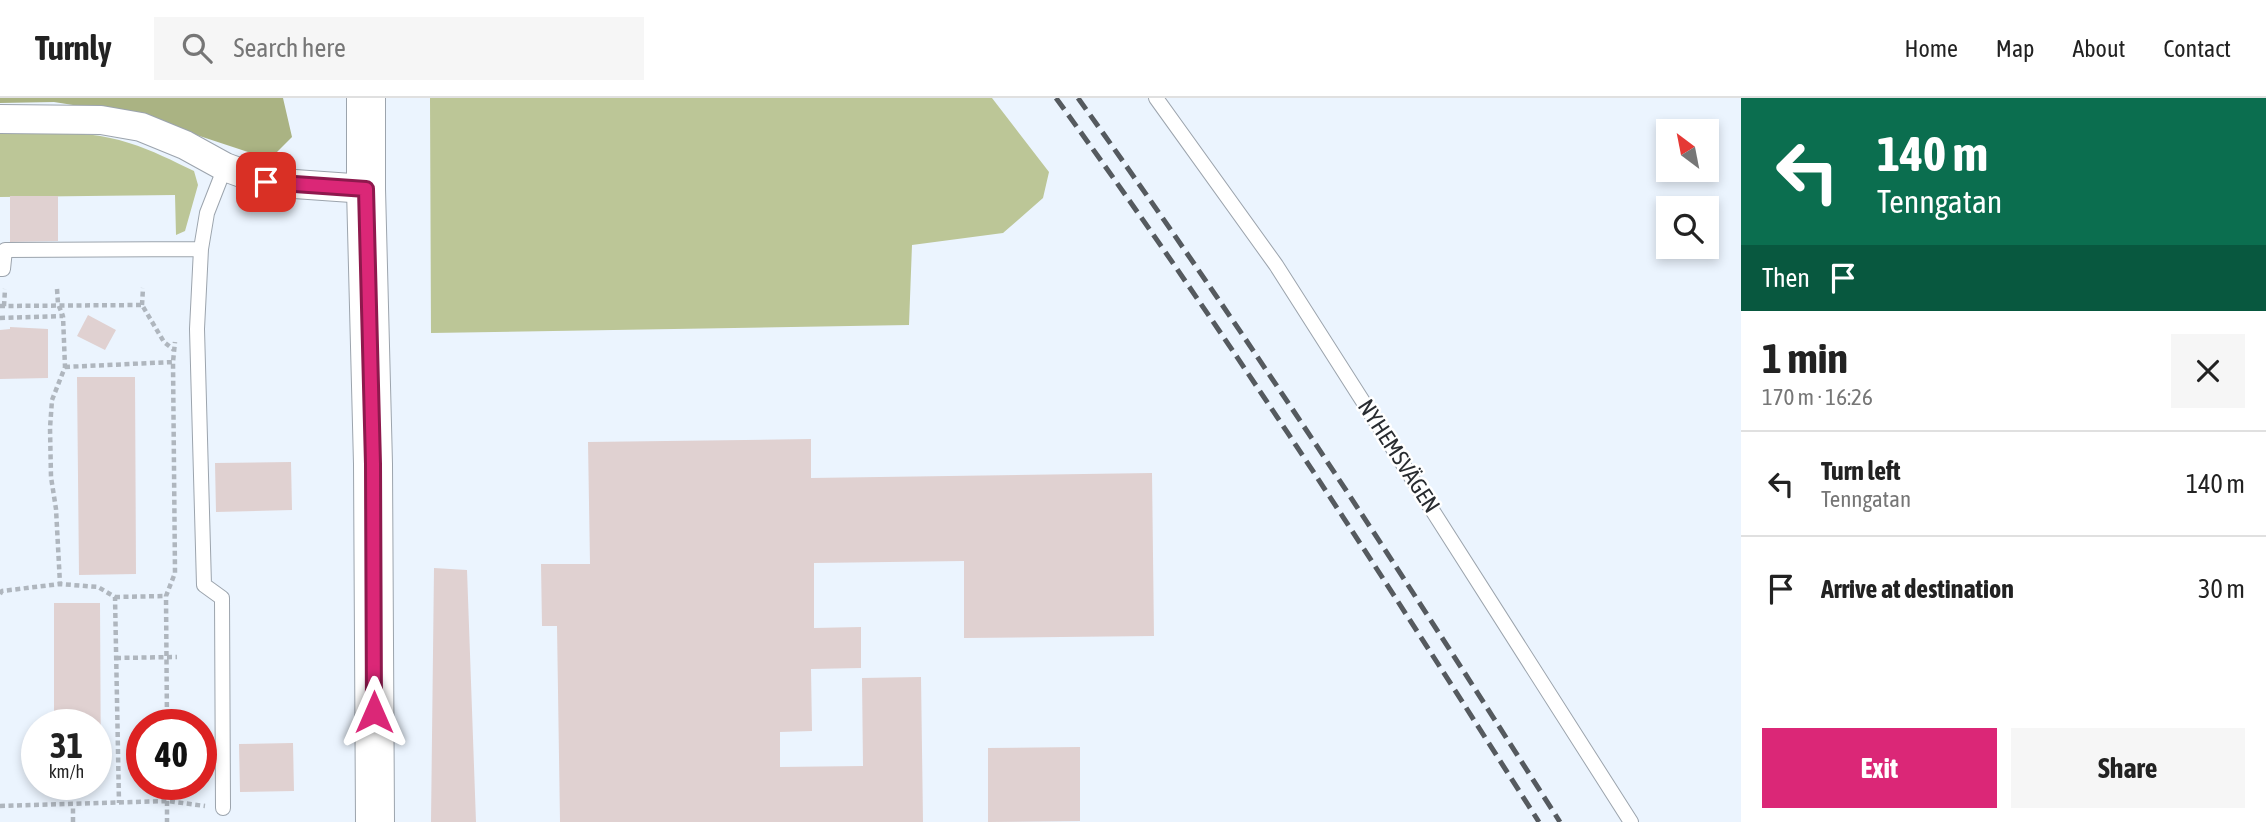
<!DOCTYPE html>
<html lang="en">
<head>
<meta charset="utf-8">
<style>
  body { margin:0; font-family:"Asap Condensed",sans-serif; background:#f6f6f6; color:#222; height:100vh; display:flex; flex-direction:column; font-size:26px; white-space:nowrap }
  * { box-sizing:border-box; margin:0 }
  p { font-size:23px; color:#767676 }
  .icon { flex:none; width:38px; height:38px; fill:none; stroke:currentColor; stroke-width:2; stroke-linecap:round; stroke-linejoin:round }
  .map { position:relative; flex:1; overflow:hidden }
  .sheet { display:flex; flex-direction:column; background:#fff; width:525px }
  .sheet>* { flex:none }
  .top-card { background:#0b6e4f; color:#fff; overflow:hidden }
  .needle { width:46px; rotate:328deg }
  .tools { position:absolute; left:1656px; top:21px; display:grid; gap:14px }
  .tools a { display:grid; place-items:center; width:63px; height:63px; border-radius:0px; background:#fff; box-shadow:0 4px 10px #0003; font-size:35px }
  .speed { position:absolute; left:21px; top:611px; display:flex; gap:14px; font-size:35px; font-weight:700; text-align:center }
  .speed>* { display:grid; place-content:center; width:91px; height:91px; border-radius:50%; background:#fff; box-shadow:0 4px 10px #0003; line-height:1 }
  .speed small { font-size:18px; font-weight:400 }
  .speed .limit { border:10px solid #d22; background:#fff; color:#111 }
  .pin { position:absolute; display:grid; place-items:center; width:60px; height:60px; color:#fff; margin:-30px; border-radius:14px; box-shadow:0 4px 10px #0006 }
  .me { position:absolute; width:77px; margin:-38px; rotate:0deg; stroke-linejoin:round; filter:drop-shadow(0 0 5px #0008) }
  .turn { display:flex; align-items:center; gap:24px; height:147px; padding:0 21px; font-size:32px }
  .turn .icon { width:91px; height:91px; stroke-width:2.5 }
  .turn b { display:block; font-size:49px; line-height:60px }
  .then { display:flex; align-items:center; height:66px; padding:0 21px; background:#0003; gap:14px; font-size:26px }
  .round { display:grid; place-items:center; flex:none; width:74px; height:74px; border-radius:0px; background:#f6f6f6 }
  .headline { display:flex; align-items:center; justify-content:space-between; height:119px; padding:0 21px }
  h1 { font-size:42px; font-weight:700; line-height:52px }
  .button { display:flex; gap:14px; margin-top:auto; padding:14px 21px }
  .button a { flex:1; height:80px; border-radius:0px; background:#db2777; color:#fff; font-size:28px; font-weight:700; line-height:80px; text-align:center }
  .button a+a { background:#f6f6f6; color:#222 }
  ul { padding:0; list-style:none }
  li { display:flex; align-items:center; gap:21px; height:105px; padding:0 21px; border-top:2px solid #e0e0e0 }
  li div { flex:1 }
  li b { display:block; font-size:26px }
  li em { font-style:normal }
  header { display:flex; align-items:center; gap:42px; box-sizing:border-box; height:98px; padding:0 35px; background:#fff; border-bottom:2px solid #e0e0e0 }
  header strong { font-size:33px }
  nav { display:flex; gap:38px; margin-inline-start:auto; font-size:24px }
  .search { width:490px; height:63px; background:#f6f6f6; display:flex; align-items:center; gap:18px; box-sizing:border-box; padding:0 24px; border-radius:0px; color:#767676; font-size:26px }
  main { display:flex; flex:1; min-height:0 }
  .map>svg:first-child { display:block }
</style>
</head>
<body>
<header>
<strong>Turnly</strong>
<div class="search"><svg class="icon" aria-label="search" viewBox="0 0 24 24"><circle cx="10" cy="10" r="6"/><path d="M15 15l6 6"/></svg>Search here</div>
<nav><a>Home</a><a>Map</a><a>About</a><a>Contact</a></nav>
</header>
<main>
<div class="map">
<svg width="1741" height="724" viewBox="0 0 1741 724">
  <rect width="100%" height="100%" fill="#ebf4fe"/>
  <!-- green -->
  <path fill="#bcc697" d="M 430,0 L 992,0 L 1049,74 L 1043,100 L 1003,135 L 912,147 L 909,227 L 431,235 Z
    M 0,35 C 43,35 88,31 129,45 C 152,52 173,63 194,73 L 198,87 L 185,133 L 176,137 L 175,97 L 0,99 Z"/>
  <!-- forest -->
  <path fill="#aab383" d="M 0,0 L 283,0 L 292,39 L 276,55 L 248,54 L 136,17 L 54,4 L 0,5 Z"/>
  <!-- building -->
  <path fill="#e0d1d1" d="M 10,98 L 58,98 L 58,143 L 10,144 Z
    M 88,217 L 116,232 L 105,252 L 77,238 Z
    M 10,229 L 48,231 L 48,280 L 0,281 L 0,232 L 10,231 Z
    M 77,279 L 135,279 L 136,476 L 79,477 Z
    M 811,341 L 811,380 L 1152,375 L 1154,538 L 964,540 L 964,463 L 814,465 L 814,530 L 861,529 L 861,570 L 811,571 L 812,633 L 780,634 L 780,669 L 863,668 L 862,580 L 921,579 L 923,724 L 560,724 L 557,528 L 542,528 L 541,466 L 590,466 L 588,344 Z
    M 291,364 L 292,412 L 216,414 L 215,365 Z
    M 434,470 L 467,472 L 476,724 L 431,724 Z
    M 54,505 L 100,505 L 101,686 L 96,686 L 96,626 L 54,626 Z
    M 293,645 L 294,693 L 240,694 L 239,646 Z
    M 1080,649 L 1080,723 L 988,724 L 988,650 Z"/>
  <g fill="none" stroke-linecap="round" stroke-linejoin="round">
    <defs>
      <path id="lane" d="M 1156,0 L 1276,167 L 1631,724
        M 201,151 L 197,231 L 204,487 L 222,500 L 223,710
        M 0,171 L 3,171 L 5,152 L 201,151 L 207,115 L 225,69"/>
      <path id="street" d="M 0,21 L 101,22 L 141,29 L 185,47 L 225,69 L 266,84 L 366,91"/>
      <path id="secondary" d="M 366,0 L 366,91 L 373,366 L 375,724"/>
    </defs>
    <!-- lane casing -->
    <use href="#lane" stroke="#9ca4ad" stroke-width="16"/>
    <!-- street casing -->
    <use href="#street" stroke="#9ca4ad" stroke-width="30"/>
    <!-- secondary casing -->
    <use href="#secondary" stroke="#9ca4ad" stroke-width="40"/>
    <!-- path -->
    <path stroke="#afb6be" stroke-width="4.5" stroke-dasharray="5 3.5" stroke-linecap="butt" d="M 57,191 L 58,206 L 63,218
      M 142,207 L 143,190
      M 0,208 L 142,207 L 164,244 L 174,252
      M 4,208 L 5,191
      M 0,220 L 63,218 L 65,269 L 52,302 L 50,330 L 51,379 L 56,411 L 60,486 L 98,489 L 115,499 L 119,705
      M 65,269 L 173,264
      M 0,496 L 2,493 L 60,486
      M 115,499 L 166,498
      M 116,560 L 177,559
      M 167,626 L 166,498 L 175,475 L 173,264 L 175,244
      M 167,686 L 167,724
      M 0,708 L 167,703 L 205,708
      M 73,724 L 73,707"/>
    <!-- lane -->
    <use href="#lane" stroke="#fff" stroke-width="14"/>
    <!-- street -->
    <use href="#street" stroke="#fff" stroke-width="28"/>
    <!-- secondary -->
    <use href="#secondary" stroke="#fff" stroke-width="38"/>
    <!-- rail -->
    <path stroke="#555a5f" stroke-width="5" stroke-dasharray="14 7" stroke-linecap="butt" d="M 1056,0 C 1227,235 1383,479 1539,724
      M 1078,0 C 1247,236 1404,479 1560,724"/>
  </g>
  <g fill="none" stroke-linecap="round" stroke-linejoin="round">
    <defs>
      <path id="route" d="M 266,84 L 366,91 L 373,366 L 374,614"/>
    </defs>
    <!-- route casing -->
    <use href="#route" stroke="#8e194d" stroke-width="18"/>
    <!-- route -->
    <use href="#route" stroke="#db2777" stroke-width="12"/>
  </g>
  <g text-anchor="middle" stroke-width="5" stroke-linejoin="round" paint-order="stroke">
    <!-- street labels -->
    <g font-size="23" fill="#292c30" stroke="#fff">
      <text transform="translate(1399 358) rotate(57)" y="8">NYHEMSVÄGEN</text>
    </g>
  </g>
</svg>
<div class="tools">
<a><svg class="needle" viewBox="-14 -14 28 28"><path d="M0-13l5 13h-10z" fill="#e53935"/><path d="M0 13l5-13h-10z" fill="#767676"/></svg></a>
<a><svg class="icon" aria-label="search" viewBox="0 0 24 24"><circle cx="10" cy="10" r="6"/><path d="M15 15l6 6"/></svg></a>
</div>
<div class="speed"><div>31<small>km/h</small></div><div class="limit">40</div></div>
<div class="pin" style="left:266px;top:84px;background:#d93025"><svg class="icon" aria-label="arrive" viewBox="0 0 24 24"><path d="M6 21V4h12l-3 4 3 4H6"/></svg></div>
<svg class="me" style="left:374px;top:614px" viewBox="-20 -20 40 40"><path d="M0-17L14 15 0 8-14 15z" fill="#db2777" stroke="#fff" stroke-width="4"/></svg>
</div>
<section class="sheet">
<div class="top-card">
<div class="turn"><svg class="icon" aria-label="left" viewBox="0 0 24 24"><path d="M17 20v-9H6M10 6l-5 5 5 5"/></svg><div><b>140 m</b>Tenngatan</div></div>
<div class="then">Then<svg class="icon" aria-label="arrive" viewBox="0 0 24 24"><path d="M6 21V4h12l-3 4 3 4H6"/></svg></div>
</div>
<div class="headline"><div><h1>1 min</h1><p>170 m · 16:26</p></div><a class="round"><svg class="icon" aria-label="close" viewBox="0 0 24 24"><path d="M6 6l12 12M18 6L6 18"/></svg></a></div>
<ul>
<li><svg class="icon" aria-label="left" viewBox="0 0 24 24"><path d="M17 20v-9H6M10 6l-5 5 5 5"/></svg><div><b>Turn left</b><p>Tenngatan</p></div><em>140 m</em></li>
<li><svg class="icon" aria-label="arrive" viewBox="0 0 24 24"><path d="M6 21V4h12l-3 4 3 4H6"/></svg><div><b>Arrive at destination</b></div><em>30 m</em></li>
</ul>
<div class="button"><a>Exit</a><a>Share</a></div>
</section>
</main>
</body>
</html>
